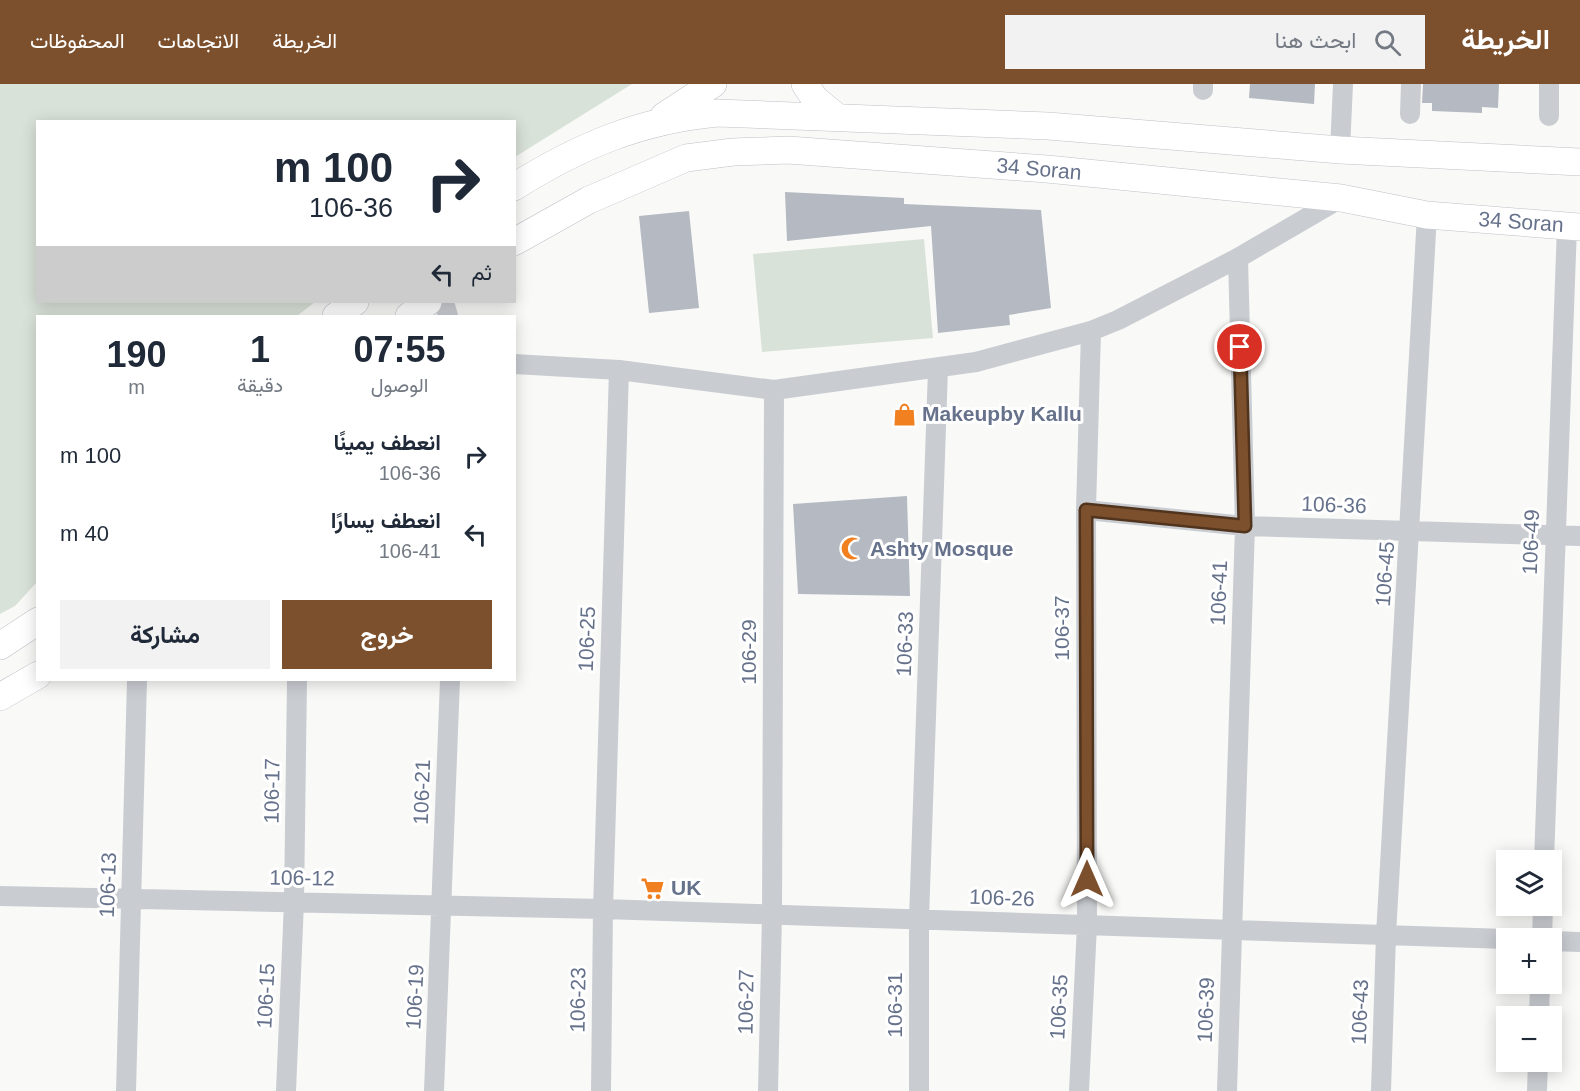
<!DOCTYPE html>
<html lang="ar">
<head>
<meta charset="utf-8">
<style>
  body { margin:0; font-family:Helvetica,Vazirmatn,sans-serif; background:#f2f2f3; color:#1f2937; direction:rtl; height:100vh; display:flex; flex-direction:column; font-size:22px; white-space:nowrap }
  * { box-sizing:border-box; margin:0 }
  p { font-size:20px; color:#747a83 }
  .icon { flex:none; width:33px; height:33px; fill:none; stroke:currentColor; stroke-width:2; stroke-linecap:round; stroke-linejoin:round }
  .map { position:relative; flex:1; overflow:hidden; direction:ltr }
  .details { position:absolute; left:36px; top:231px; width:480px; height:366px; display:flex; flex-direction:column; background:#fff; border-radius:0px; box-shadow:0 3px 15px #0003; direction:rtl }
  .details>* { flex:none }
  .guide { position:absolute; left:36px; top:36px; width:480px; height:183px; border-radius:0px; box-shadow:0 3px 15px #0003; direction:rtl; background:#fff; color:#1f2937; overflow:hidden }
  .fabs { position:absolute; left:1496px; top:766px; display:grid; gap:12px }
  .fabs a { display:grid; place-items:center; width:66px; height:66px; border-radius:0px; background:#fff; box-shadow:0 3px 15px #0003; font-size:30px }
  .pin { position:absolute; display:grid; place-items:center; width:51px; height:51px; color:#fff; margin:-26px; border:3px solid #fff; border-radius:50%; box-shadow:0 2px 6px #0007 }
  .me { position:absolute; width:66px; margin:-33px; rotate:0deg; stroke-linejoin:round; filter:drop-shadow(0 0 4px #0008) }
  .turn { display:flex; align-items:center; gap:21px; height:126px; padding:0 24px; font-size:27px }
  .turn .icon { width:78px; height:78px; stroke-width:2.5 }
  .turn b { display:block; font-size:42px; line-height:51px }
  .then { display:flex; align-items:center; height:57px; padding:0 24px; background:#0003; gap:12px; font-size:22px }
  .eta { display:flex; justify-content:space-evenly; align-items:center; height:102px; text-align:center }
  .eta b { font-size:36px; font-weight:700; line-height:42px }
  .primary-button { display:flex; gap:12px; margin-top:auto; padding:12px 24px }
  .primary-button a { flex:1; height:69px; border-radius:0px; background:#7d502d; color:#fff; font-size:24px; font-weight:700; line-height:69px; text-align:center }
  .primary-button a+a { background:#f2f2f3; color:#1f2937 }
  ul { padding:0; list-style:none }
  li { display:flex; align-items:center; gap:18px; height:78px; padding:0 24px }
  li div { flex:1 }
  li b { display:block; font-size:22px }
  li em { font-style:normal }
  header { display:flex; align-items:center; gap:36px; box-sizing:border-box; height:84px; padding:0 30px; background:#7d502d; color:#fff }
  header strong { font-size:28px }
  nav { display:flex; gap:33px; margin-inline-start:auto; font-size:21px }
  .search { width:420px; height:54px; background:#f2f2f3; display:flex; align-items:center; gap:15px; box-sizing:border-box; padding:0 21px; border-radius:0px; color:#747a83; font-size:22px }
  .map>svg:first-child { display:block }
</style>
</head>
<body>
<header>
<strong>الخريطة</strong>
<div class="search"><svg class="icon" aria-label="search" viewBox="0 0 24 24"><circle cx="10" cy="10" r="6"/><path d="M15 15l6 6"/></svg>ابحث هنا</div>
<nav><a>الخريطة</a><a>الاتجاهات</a><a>المحفوظات</a></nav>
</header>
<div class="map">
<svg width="1580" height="1007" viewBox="0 0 1580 1007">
  <rect width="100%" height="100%" fill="#f9faf7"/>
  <!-- green -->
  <path fill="#d9e2d8" d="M 0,0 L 632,0 L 515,73 L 514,38 L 38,38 L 38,218 L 315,218 L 297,232 L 38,232 L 37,498 L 15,522 L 0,530 Z
    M 924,155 L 933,254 L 762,268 L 753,170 Z"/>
  <!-- building -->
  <path fill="#b4b9c2" d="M 1250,0 L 1315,0 L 1314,20 L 1249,14 Z
    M 1423,0 L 1499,0 L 1498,24 L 1482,23 L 1482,29 L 1432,27 L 1432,19 L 1422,19 Z
    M 785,108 L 904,114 L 904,120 L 1041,126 L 1051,224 L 1009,231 L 1010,241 L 938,249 L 931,142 L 787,157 Z
    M 689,127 L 699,224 L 649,229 L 639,132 Z
    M 907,412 L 910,512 L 798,510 L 793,420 Z"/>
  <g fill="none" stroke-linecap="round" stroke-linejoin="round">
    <defs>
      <path id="secondary" d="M 805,0 L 815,15 L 837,33
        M 664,32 L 713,0
        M 514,103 C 579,62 641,36 718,29 L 1048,42 L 1340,66 L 1580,78
        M 514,158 L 589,116 L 686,74 L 733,68 L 788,66 L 1047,85 L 1341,114 L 1427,131 L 1580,143
        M 336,232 L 355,218
        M 409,232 L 428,218
        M 0,562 L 38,537
        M 0,613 L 38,591"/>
    </defs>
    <!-- secondary casing -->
    <use href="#secondary" stroke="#bdc0c7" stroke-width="28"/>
    <!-- street -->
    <path stroke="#c9ccd1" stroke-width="20" d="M 1203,6 L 1203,0
      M 1410,30 L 1411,0
      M 1549,32 L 1549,0
      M 1340,66 L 1343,0
      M 444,218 L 448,232
      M 514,280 L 619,286 L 774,306 L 976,278 L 1091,247 L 1118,236 L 1238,174 L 1341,114
      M 1086,426 L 1245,442 L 1580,452
      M 1544,777 L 1567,142
      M 0,812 L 603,825 L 1506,855
      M 1542,855 L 1543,822
      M 1551,857 L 1580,858
      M 1539,933 L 1540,900
      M 126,1007 L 137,596
      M 286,1007 L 294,818 L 297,596
      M 434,1007 L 450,596
      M 601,1007 L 603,825 L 619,286
      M 768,1007 L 772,831 L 774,306
      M 919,1007 L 919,835 L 938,285
      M 1079,1007 L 1087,841 L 1086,426 L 1091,247
      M 1227,1007 L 1245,442 L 1238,174
      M 1381,1007 L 1386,851 L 1427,131
      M 1537,1007 L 1538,978"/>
    <!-- secondary -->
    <use href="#secondary" stroke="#fff" stroke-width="27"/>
  </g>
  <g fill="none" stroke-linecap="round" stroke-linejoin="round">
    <defs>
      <path id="route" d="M 1087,795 L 1086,426 L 1245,442 L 1240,263"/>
    </defs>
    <!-- route casing -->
    <use href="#route" stroke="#51341d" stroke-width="15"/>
    <!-- route -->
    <use href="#route" stroke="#7d502d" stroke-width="10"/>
  </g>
  <!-- icons -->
  <defs>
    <symbol id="shop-bare" viewBox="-9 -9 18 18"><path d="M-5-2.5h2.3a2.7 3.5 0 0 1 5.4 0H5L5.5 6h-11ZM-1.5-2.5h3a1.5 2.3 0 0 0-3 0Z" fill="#f18020" stroke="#fff" stroke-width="2.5" paint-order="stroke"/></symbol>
    <symbol id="mosque-bare" viewBox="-9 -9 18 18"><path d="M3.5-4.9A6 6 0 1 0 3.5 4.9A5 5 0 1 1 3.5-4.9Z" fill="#f18020" stroke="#fff" stroke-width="2.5" paint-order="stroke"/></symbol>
    <symbol id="supermarket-bare" viewBox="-9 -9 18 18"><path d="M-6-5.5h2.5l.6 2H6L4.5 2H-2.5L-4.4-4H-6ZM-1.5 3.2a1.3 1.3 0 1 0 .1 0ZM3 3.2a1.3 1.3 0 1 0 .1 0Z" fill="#f18020" stroke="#fff" stroke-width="2.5" paint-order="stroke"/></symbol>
  </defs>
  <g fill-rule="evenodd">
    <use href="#shop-bare" x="888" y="314" width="33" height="33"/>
    <use href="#mosque-bare" x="836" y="448" width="33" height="33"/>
    <use href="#supermarket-bare" x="636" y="788" width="33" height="33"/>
  </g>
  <g text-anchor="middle" stroke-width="6" stroke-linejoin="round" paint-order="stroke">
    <!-- street labels -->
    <g font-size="21" fill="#66728b" stroke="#fff">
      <text transform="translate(1039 85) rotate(5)" y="7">34 Soran</text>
      <text transform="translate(1521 138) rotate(4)" y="7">34 Soran</text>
      <text transform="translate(1334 421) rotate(2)" y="7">106-36</text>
      <text transform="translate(1531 458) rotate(-88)" y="7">106-49</text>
      <text transform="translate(1385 490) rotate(-86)" y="7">106-45</text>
      <text transform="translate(1219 509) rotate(-88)" y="7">106-41</text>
      <text transform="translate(1062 544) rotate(-90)" y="7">106-37</text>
      <text transform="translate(587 555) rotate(-88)" y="7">106-25</text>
      <text transform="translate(905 560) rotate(-88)" y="7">106-33</text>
      <text transform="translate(749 568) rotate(-90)" y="7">106-29</text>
      <text transform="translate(272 707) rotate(-89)" y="7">106-17</text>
      <text transform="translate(422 708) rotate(-88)" y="7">106-21</text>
      <text transform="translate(302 794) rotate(1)" y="7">106-12</text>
      <text transform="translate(108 801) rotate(-88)" y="7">106-13</text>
      <text transform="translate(1002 814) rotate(2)" y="7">106-26</text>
      <text transform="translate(266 912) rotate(-87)" y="7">106-15</text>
      <text transform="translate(415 913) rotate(-87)" y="7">106-19</text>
      <text transform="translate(578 916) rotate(-89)" y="7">106-23</text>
      <text transform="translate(746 918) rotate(-89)" y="7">106-27</text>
      <text transform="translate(895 921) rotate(-90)" y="7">106-31</text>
      <text transform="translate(1059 923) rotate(-87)" y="7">106-35</text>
      <text transform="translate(1206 926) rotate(-88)" y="7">106-39</text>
      <text transform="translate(1360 928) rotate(-88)" y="7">106-43</text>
    </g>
    <!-- poi labels -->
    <g font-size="21" font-weight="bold" fill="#66728b" stroke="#fff" text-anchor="start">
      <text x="922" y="337">Makeupby Kallu</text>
      <text x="870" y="472">Ashty Mosque</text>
      <text x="671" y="811">UK</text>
    </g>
  </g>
</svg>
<div class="fabs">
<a><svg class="icon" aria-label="layers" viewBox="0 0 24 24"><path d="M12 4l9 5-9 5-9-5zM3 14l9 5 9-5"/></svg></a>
<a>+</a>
<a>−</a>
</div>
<div class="pin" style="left:1240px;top:263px;background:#d93025"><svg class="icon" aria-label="arrive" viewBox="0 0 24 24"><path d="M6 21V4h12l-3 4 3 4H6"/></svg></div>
<svg class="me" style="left:1087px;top:795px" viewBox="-20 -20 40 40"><path d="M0-17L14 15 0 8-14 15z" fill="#7d502d" stroke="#fff" stroke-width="4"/></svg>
<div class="guide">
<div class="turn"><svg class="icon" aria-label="right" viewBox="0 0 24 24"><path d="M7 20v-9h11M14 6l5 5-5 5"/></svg><div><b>100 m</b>106-36</div></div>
<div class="then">ثم<svg class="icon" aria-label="left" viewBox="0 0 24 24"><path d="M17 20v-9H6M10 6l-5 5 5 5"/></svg></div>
</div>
<section class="details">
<div class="eta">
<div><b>07:55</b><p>الوصول</p></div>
<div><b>1</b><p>دقيقة</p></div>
<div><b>190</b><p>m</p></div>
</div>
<ul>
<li><svg class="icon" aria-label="right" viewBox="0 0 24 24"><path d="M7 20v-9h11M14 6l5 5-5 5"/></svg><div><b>انعطف يمينًا</b><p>106-36</p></div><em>100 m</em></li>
<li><svg class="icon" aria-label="left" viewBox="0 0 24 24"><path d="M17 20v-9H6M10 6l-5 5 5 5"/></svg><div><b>انعطف يسارًا</b><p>106-41</p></div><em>40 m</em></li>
</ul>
<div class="primary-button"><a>خروج</a><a>مشاركة</a></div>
</section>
</div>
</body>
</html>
